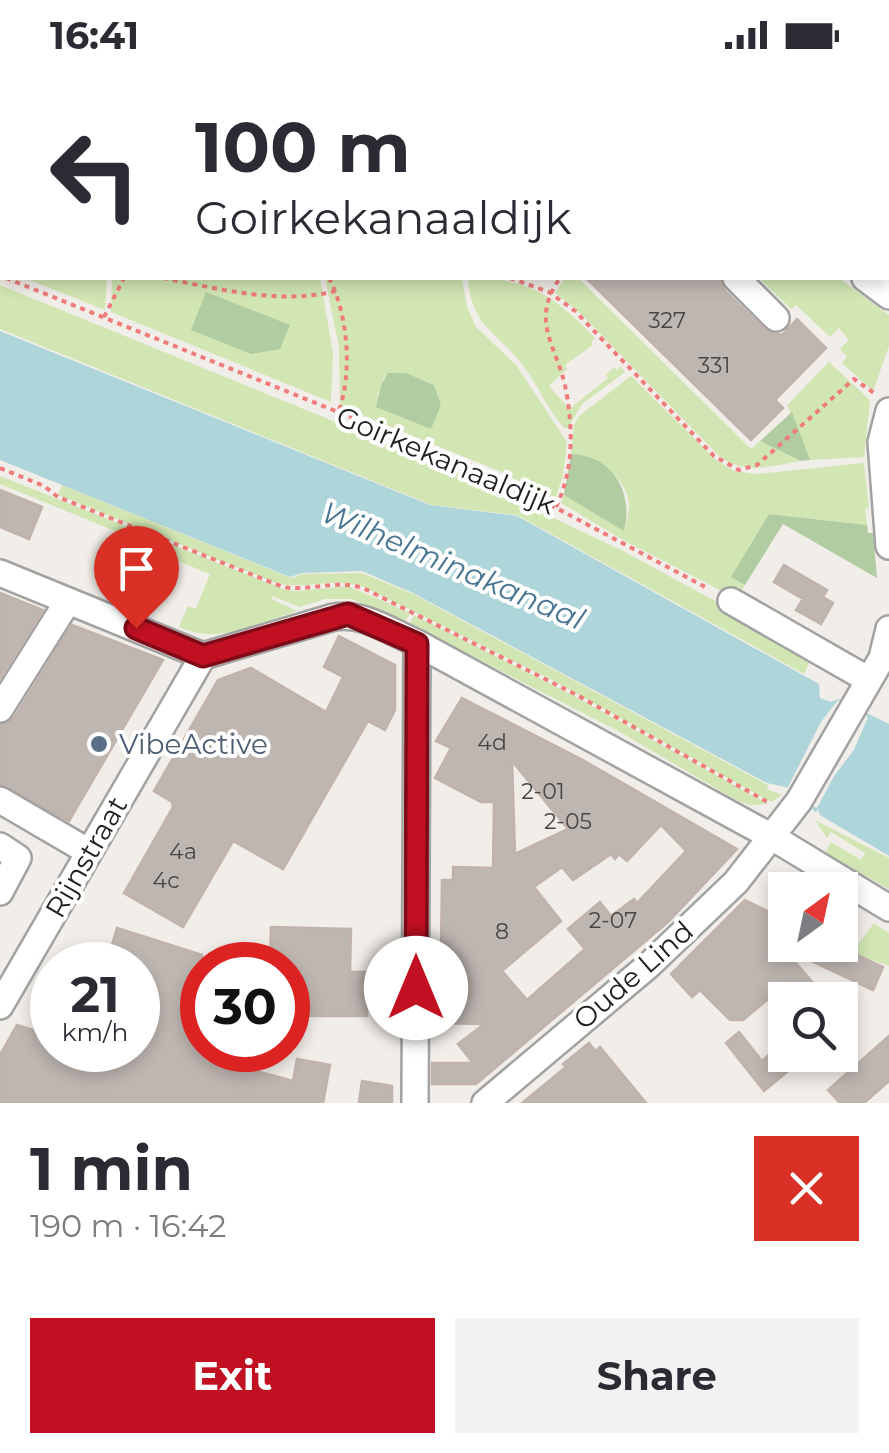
<!DOCTYPE html>
<html lang="en">
<head>
<meta charset="utf-8">
<style>
  body { margin:0; font-family:Montserrat,sans-serif; background:#f2f2f3; color:#2b2b33; height:100vh; display:flex; flex-direction:column; font-size:38px; white-space:nowrap }
  * { box-sizing:border-box; margin:0 }
  p { font-size:32px; color:#7c7c81 }
  .icon { flex:none; width:55px; height:55px; fill:none; stroke:currentColor; stroke-width:2; stroke-linecap:round; stroke-linejoin:round }
  .map { position:relative; height:1033px; overflow:hidden }
  .details { display:flex; flex-direction:column; background:#fff; flex:1 }
  .details>* { flex:none }
  .banner { position:absolute; left:0px; top:0px; width:890px; height:210px; box-shadow:0 5px 15px #0003; background:#fff; color:#2b2b33; overflow:hidden }
  .needle { width:65px; rotate:33deg }
  .buttons { position:absolute; left:768px; top:802px; display:grid; gap:20px }
  .buttons a { display:grid; place-items:center; width:90px; height:90px; border-radius:0px; background:#fff; box-shadow:0 5px 15px #0003; font-size:50px }
  .speed { position:absolute; left:30px; top:872px; display:flex; gap:20px; font-size:50px; font-weight:700; text-align:center }
  .speed>* { display:grid; place-content:center; width:130px; height:130px; border-radius:50%; background:#fff; box-shadow:0 5px 15px #0003; line-height:1 }
  .speed small { font-size:25px; font-weight:400 }
  .speed .limit { border:15px solid #d22; background:#fff; color:#111 }
  .pin { position:absolute; display:grid; place-items:center; width:85px; height:85px; color:#fff; margin:-102px -42px; border-radius:50% 50% 50% 0; rotate:-45deg; box-shadow:0 0 10px #0007 }
  .pin .icon { rotate:45deg }
  .me { position:absolute; width:110px; margin:-55px; rotate:0deg; stroke-linejoin:round; filter:drop-shadow(0 0 8px #0008) }
  .turn { display:flex; align-items:center; gap:35px; height:210px; padding:0 30px; font-size:45px }
  .turn .icon { width:130px; height:130px; stroke-width:2.5 }
  .turn b { display:block; font-size:70px; line-height:85px }
  .round { display:grid; place-items:center; flex:none; width:105px; height:105px; border-radius:0px; background:#f2f2f3 }
  .summary { display:flex; align-items:center; justify-content:space-between; height:170px; padding:0 30px }
  h1 { font-size:60px; font-weight:700; line-height:75px }
  .action { display:flex; gap:20px; margin-top:auto; padding:20px 30px }
  .action a { flex:1; height:115px; border-radius:0px; background:#c21023; color:#fff; font-size:40px; font-weight:700; line-height:115px; text-align:center }
  .action a+a { background:#f2f2f3; color:#2b2b33 }
  .status { display:flex; justify-content:space-between; align-items:center; height:70px; padding:0 50px; background:#fff; direction:ltr }
  .status svg { height:28px; fill:currentColor }
  .map>svg:first-child { display:block }
</style>
</head>
<body>
<div class="status"><b>16:41</b><svg viewBox="0 0 49 12"><path d="M0 12V9h3v3zM5 12V6h3v6zM10 12V3h3v9zM15 12V0h3v12zM26 1h20v11H26zM47 4h2v5h-2z"/></svg></div>
<div class="map">
<svg width="889" height="1033" viewBox="0 0 889 1033">
  <rect width="100%" height="100%" fill="#f1ede8"/>
  <!-- grass -->
  <path fill="#d1e6b3" fill-rule="evenodd" d="M 25,208 L 107,208 L 105,240 Z
    M 112,208 L 320,208 L 333,283 L 331,332 L 111,242 Z
    M 325,208 L 462,208 L 467,237 L 476,257 L 516,295 L 567,372 L 563,405 L 555,430 L 499,401 L 340,336 L 339,277 ZM 406,303 L 434,315 L 441,335 L 377,326 L 384,308 Z
    M 468,208 C 527,207 555,226 595,268 L 591,272 L 593,275 L 565,295 L 567,299 L 549,316 L 569,339 L 608,308 L 606,305 L 614,297 L 617,300 L 621,296 L 625,302 L 582,334 L 568,358 L 564,358 C 548,340 539,318 525,298 C 500,263 471,258 468,208 Z
    M 565,208 L 578,208 L 751,379 L 760,371 L 801,391 C 772,396 745,405 720,387 L 579,242 L 555,223 Z
    M 759,208 L 839,208 L 889,245 L 889,276 L 873,321 L 842,293 L 847,287 L 840,279 L 849,270 L 839,258 L 830,267 L 796,235 L 791,239 Z
    M 0,215 L 448,398 L 623,481 L 813,584 L 804,604 L 517,445 L 432,435 L 0,259 Z
    M 829,292 L 870,330 L 864,387 L 810,390 L 787,335 Z
    M 631,306 L 715,389 L 734,401 L 757,404 L 864,393 L 869,438 L 865,439 L 867,455 L 769,444 L 732,507 L 745,515 L 737,529 L 625,471 L 561,433 L 564,425 L 625,460 C 626,452 629,444 629,435 C 628,408 596,385 571,384 L 574,355 L 579,346 Z
    M 0,406 L 128,457 L 125,465 L 0,414 Z
    M 62,415 L 291,508 L 302,504 L 362,503 L 413,524 L 768,715 L 767,719 L 782,725 L 772,732 L 760,726 L 554,611 L 364,517 C 334,506 306,521 276,513 L 58,425 Z
    M 136,460 L 283,519 L 299,521 L 348,516 L 410,543 L 405,552 L 352,529 L 325,529 L 300,537 L 272,526 L 271,529 L 297,541 C 258,554 219,575 179,557 L 188,536 L 196,539 L 210,504 L 131,472 Z
    M 414,545 L 574,626 L 768,734 L 749,735 L 736,730 L 618,661 L 409,554 Z
    M 815,750 L 889,788 L 889,819 L 825,783 L 831,772 L 861,790 L 865,783 L 831,762 L 827,768 Z
    M 874,853 L 889,863 L 889,896 L 852,883 Z"/>
  <!-- forest -->
  <path fill="#b2cca1" d="M 206,222 L 290,255 L 280,279 L 251,284 L 191,260 Z
    M 388,303 L 406,303 L 434,315 L 441,335 L 431,359 L 376,337 L 381,315 Z
    M 792,342 L 810,390 L 801,391 L 760,371 Z
    M 571,384 C 613,385 634,423 624,461 L 564,425 Z
    M 769,444 L 867,455 L 868,463 L 873,463 L 877,508 L 783,454 L 745,515 L 731,507 Z"/>
  <!-- water -->
  <path fill="#add5da" d="M 0,261 L 430,435 L 517,446 L 819,614 L 820,628 L 831,632 L 838,629 L 889,654 L 889,786 L 820,745 L 818,739 L 816,742 L 786,717 L 767,713 L 413,523 L 362,501 L 302,503 L 290,507 L 0,390 Z"/>
  <!-- pier -->
  <path fill="#f1ede8" d="M 844,628 L 866,641 L 864,644 L 868,647 L 854,680 L 834,706 L 817,738 L 812,736 L 810,740 L 786,721 L 821,652 L 838,630 L 842,632 Z"/>
  <!-- building -->
  <path fill="#beb6b1" stroke="#c1b3ac" stroke-width="2.5" fill-rule="evenodd" d="M 586,208 L 720,208 L 724,220 L 765,260 L 782,265 L 797,249 L 826,278 L 775,330 L 783,338 L 751,370 Z
    M 0,420 L 42,437 L 29,469 L 0,457 Z
    M 784,495 L 827,520 L 823,527 L 833,533 L 821,554 L 796,540 L 803,529 L 774,512 Z
    M 0,523 L 43,540 L 0,608 Z
    M 72,555 L 163,590 L 69,751 L 0,714 L 0,655 L 14,648 Z
    M 339,566 L 395,595 L 395,640 L 385,660 L 368,651 L 283,799 L 233,771 L 183,857 L 124,823 L 173,737 L 172,732 L 154,721 L 218,610 L 251,598 L 326,642 L 343,607 L 324,597 Z
    M 462,628 L 581,689 L 737,779 L 668,852 L 476,1014 L 432,1014 L 432,993 L 473,993 L 458,974 L 484,954 L 433,953 L 433,935 L 449,935 L 450,879 L 441,879 L 442,810 L 453,810 L 453,797 L 493,798 L 494,732 L 481,732 L 435,708 L 451,678 L 436,671 ZM 512,691 L 568,759 L 515,784 ZM 661,755 L 686,781 L 637,833 L 634,829 L 611,846 L 600,832 L 568,859 L 585,879 L 527,930 L 502,901 L 561,851 L 534,817 L 562,797 L 573,810 L 611,784 L 615,789 L 619,784 L 627,791 Z
    M 745,830 L 785,850 L 785,875 L 836,875 L 883,897 L 873,920 L 782,877 L 828,930 L 806,930 L 790,911 L 743,950 L 730,950 L 700,920 L 692,927 L 671,904 Z
    M 271,857 L 351,859 L 350,902 L 367,902 L 367,946 L 288,946 L 288,895 L 270,895 Z
    M 117,858 L 202,885 L 202,986 L 293,1011 L 297,989 L 330,995 L 323,1033 L 0,1033 L 0,985 L 17,955 L 52,966 L 52,980 L 138,980 L 138,895 L 111,895 L 117,877 L 112,875 Z
    M 739,962 L 762,991 L 772,982 L 788,1001 L 764,1021 L 726,973 Z
    M 889,966 L 889,1011 L 864,1033 L 840,1033 L 828,1020 Z
    M 589,973 L 595,981 L 600,977 L 646,1033 L 522,1033 L 566,997 L 563,994 Z
    M 362,1011 L 392,1016 L 392,1033 L 359,1033 Z"/>
  <g fill="none" stroke-linecap="round" stroke-linejoin="round">
    <defs>
      <path id="minor" d="M 123,0 L 129,2
        M 634,0 L 636,2
        M 0,80 L 2,81
        M 736,208 L 776,248
        M 865,208 L 889,226
        M 889,341 L 881,372 L 889,476
        M 0,503 L 203,586 L 334,547 C 363,542 391,562 417,573 L 772,767 L 889,838
        M 731,531 L 869,610
        M 0,639 L 68,531
        M 0,730 L 89,782
        M 0,776 L 18,788 L 0,822
        M 0,936 L 203,586
        M 415,1033 L 417,573
        M 485,1033 L 649,895 L 736,812 L 799,731 L 882,588 L 889,559"/>
    </defs>
    <!-- minor casing -->
    <use href="#minor" stroke="#a2a2a2" stroke-width="30"/>
    <!-- path -->
    <path stroke="#ef7b7b" stroke-width="4" stroke-dasharray="5 5" stroke-linecap="butt" d="M 739,0 L 752,2
      M 852,0 L 852,2
      M 887,0 L 889,3
      M 693,2 L 696,0
      M 756,2 L 757,0
      M 888,67 L 889,68
      M 0,140 L 2,141
      M 888,143 L 889,144
      M 888,154 L 889,151
      M 0,205 L 2,206
      M 6,208 L 494,405 L 709,519
      M 163,208 C 220,219 279,235 336,221
      M 329,208 C 348,244 353,304 338,343
      M 510,208 L 549,222 L 575,241 L 714,386 L 739,400 L 757,395 L 854,309 L 874,323
      M 104,247 L 124,208
      M 0,398 L 44,416 L 58,427 L 283,517 C 311,522 337,508 365,519 L 575,624 L 771,734
      M 556,437 C 574,400 573,360 566,320 C 557,275 529,252 560,208"/>
    <!-- minor -->
    <use href="#minor" stroke="#fff" stroke-width="25"/>
  </g>
  <g fill="none" stroke-linecap="round" stroke-linejoin="round">
    <defs>
      <path id="route" d="M 136,558 L 203,586 L 348,544 L 417,574 L 416,918"/>
    </defs>
    <!-- route casing -->
    <use href="#route" stroke="#7e0a17" stroke-width="25"/>
    <!-- route -->
    <use href="#route" stroke="#c21023" stroke-width="18"/>
  </g>
  <!-- markers -->
  <circle fill="#5c6f8a" stroke="#fff" stroke-width="4" cx="99" cy="674" r="10"/>
  <g text-anchor="middle" stroke-width="8" stroke-linejoin="round" paint-order="stroke">
    <!-- number labels -->
    <g font-size="22" fill="#484645">
      <text x="667" y="258">327</text>
      <text x="714" y="303">331</text>
      <text x="492" y="680">4d</text>
      <text x="543" y="729">2-01</text>
      <text x="568" y="759">2-05</text>
      <text x="183" y="789">4a</text>
      <text x="166" y="818">4c</text>
      <text x="613" y="858">2-07</text>
      <text x="502" y="869">8</text>
    </g>
    <!-- street labels -->
    <g font-size="28" fill="#212121" stroke="#fff">
      <text transform="translate(446 390) rotate(23)" y="10">Goirkekanaaldijk</text>
      <text transform="translate(86 787) rotate(-60)" y="10">Rijnstraat</text>
      <text transform="translate(633 905) rotate(-41)" y="10">Oude Lind</text>
    </g>
    <!-- service labels -->
    <g font-size="28" fill="#4e5e75" stroke="#fff" text-anchor="start">
      <text x="119" y="684">VibeActive</text>
    </g>
    <!-- water labels -->
    <g font-size="30" font-style="italic" fill="#4a7693" stroke="#fff">
      <text transform="translate(453 496) rotate(23)" y="10">Wilhelminakanaal</text>
    </g>
  </g>
</svg>
<div class="buttons">
<a><svg class="needle" viewBox="-14 -14 28 28"><path d="M0-13l5 13h-10z" fill="#e53935"/><path d="M0 13l5-13h-10z" fill="#7c7c81"/></svg></a>
<a><svg class="icon" aria-label="search" viewBox="0 0 24 24"><circle cx="10" cy="10" r="6"/><path d="M15 15l6 6"/></svg></a>
</div>
<div class="speed"><div>21<small>km/h</small></div><div class="limit">30</div></div>
<div class="pin" style="left:136px;top:558px;background:#d93025"><svg class="icon" aria-label="arrive" viewBox="0 0 24 24"><path d="M6 21V4h12l-3 4 3 4H6"/></svg></div>
<svg class="me" style="left:416px;top:918px" viewBox="-20 -20 40 40"><circle r="19" fill="#fff"/><path d="M0-13L10 11 0 6-10 11z" fill="#c21023"/></svg>
<div class="banner">
<div class="turn"><svg class="icon" aria-label="left" viewBox="0 0 24 24"><path d="M17 20v-9H6M10 6l-5 5 5 5"/></svg><div><b>100 m</b>Goirkekanaaldijk</div></div>
</div>
</div>
<section class="details">
<div class="summary"><div><h1>1 min</h1><p>190 m · 16:42</p></div><a class="round" style="background:#d93025;color:#fff"><svg class="icon" aria-label="close" viewBox="0 0 24 24"><path d="M6 6l12 12M18 6L6 18"/></svg></a></div>
<div class="action"><a>Exit</a><a>Share</a></div>
</section>
</body>
</html>
